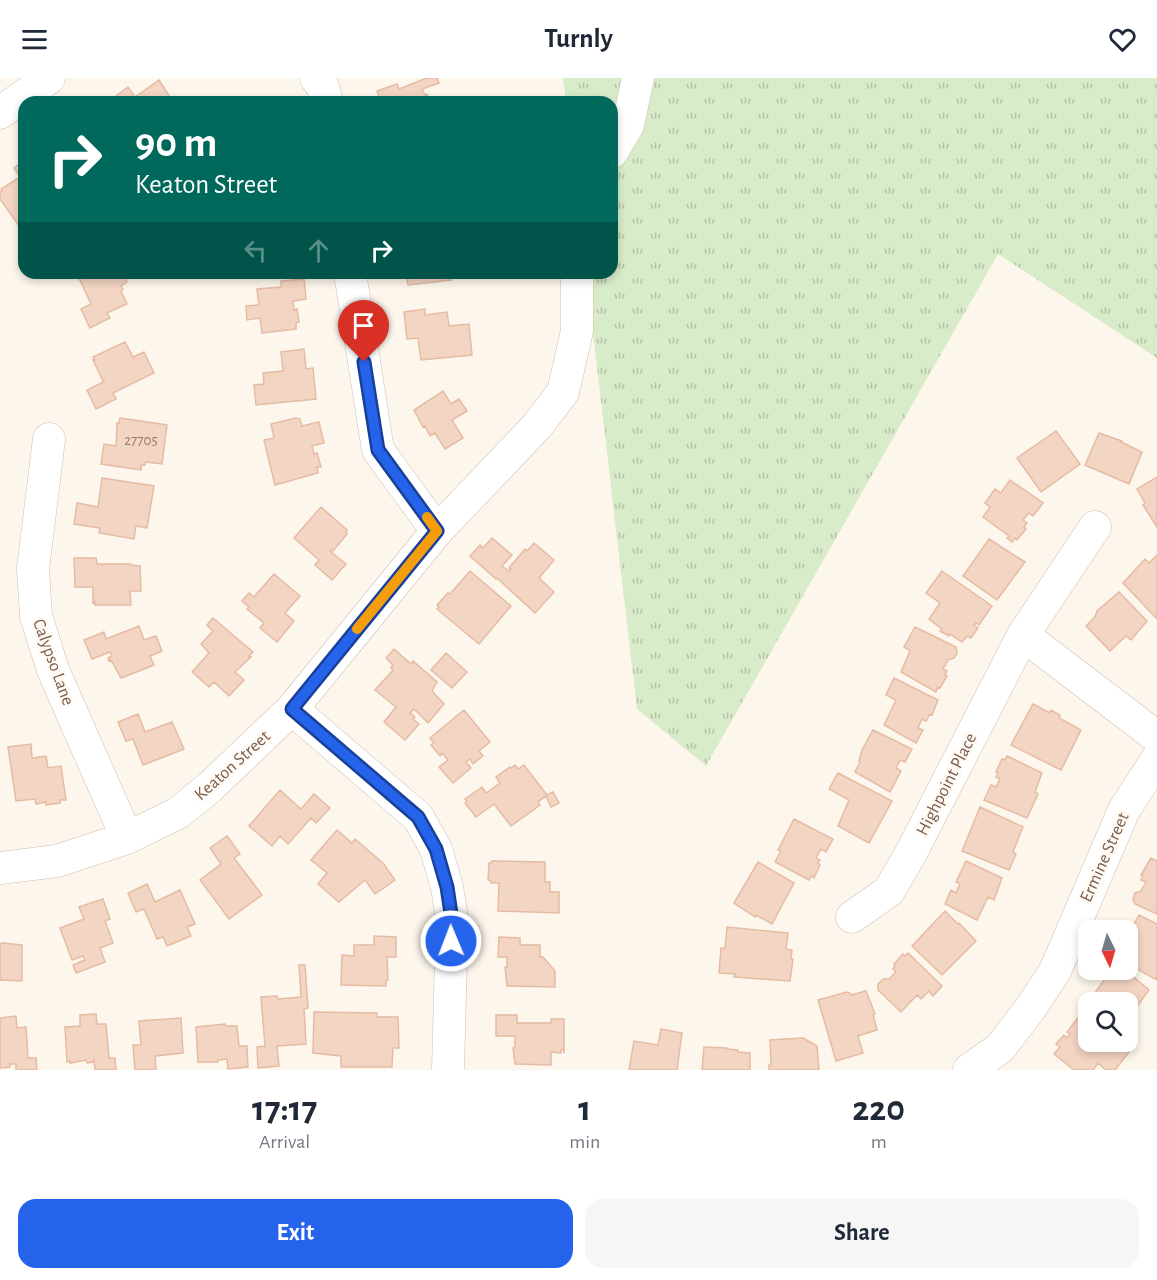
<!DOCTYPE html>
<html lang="en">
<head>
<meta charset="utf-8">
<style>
  body { margin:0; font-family:"Alegreya Sans",sans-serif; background:#f6f6f7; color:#1f2937; height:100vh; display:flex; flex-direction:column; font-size:22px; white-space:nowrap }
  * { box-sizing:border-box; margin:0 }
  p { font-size:20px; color:#747a83 }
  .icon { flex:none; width:33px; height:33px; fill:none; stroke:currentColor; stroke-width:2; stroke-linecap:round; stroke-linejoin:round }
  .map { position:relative; height:992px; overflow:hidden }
  .drawer { display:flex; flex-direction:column; background:#fff; flex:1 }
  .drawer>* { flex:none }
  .top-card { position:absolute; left:18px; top:18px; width:600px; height:183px; border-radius:18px; box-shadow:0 3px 9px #0003; background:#00695c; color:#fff; overflow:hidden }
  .needle { width:39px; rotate:175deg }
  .fabs { position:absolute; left:1078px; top:842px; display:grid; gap:12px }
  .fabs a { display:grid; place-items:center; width:60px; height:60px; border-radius:12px; background:#fff; box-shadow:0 3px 9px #0003; font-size:30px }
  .pin { position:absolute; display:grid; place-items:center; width:51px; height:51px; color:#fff; margin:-62px -26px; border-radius:50% 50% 50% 0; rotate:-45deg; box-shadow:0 0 6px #0007 }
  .pin .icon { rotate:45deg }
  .me { position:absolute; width:66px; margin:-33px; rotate:359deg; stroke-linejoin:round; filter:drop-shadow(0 0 4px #0008) }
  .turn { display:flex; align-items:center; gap:21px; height:126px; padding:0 18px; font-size:27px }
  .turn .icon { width:78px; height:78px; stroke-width:2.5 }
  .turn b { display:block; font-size:42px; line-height:51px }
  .lanes { display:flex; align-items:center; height:57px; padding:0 18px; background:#0003; justify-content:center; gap:30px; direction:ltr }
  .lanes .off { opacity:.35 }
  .eta { display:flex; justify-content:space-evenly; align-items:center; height:102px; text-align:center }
  .eta b { font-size:36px; font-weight:700; line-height:42px }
  .button { display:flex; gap:12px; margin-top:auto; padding:12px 18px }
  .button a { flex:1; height:69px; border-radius:18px; background:#2563eb; color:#fff; font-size:24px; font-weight:700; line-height:69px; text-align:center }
  .button a+a { background:#f6f6f7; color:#1f2937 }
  header { display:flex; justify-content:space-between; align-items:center; height:78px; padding:0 18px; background:#fff; font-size:27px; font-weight:700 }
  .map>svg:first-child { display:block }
</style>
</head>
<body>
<header><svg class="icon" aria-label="menu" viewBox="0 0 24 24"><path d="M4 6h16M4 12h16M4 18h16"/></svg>Turnly<svg class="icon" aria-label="heart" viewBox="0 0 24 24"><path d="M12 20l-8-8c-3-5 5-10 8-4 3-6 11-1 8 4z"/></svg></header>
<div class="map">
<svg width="1157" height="992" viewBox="0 0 1157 992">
  <defs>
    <pattern id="grass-tufts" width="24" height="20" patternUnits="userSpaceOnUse" patternTransform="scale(1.5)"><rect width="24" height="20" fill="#d8ecc9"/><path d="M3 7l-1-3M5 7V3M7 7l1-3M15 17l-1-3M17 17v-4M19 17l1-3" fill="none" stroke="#b4c2a5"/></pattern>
  </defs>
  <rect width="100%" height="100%" fill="#fdf6ec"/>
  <!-- grass -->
  <path fill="url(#grass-tufts)" d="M 563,0 L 1157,0 L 1157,280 L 998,176 L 706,688 L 637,631 L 586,195 L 612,195 L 612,24 L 566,24 Z"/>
  <!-- building -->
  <path fill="#f3d5c3" stroke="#e6bba3" stroke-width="1.5" d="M 427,0 L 437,0 L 439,5 L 422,11 L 425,17 L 427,16 L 430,24 L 381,24 L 377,13 L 397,6 L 399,11 Z
    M 159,2 L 173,24 L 113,24 L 112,21 L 128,9 L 135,19 Z
    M 24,83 L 24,150 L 22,152 L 0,121 L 0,114 L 2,113 L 1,111 L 20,99 L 14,90 Z
    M 88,195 L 123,195 L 127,204 L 121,208 L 123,212 L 121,213 L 127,226 L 107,235 L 110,240 L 90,250 L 81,231 L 91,226 L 79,200 Z
    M 406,195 L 450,195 L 451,202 L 408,207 Z
    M 304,201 L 306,221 L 293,223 L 294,232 L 297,231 L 299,244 L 296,245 L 296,251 L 262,255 L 260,240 L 247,242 L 246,228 L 259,227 L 257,211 L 281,209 L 281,203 Z
    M 425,231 L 425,237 L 447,234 L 449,248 L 469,246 L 472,277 L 421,282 L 418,260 L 407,261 L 404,234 Z
    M 125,264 L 133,279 L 144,274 L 154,295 L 113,315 L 116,321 L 96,331 L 87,312 L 105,303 L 103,303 L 93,282 L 95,282 L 93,279 Z
    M 304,271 L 306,291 L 313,290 L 316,321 L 256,327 L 254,307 L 264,306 L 263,295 L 283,293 L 281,274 Z
    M 443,313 L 451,326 L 459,321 L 467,333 L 452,342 L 463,360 L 445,371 L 435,355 L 430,358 L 425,348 L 423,349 L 414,332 Z
    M 120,340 L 167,347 L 162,386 L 146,384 L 145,387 L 141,387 L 141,392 L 101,386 L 104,366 L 116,368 L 117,345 L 119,345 Z
    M 296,340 L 300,341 L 302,348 L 319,344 L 324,365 L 312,368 L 314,376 L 317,375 L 321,389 L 317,389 L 318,395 L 275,407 L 264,362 L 274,360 L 271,346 Z
    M 1056,353 L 1080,386 L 1041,414 L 1017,380 Z
    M 1099,355 L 1122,363 L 1121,364 L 1142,374 L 1129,406 L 1085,387 Z
    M 1157,399 L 1157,449 L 1143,427 L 1145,425 L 1137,411 Z
    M 102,400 L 154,408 L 147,450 L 136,448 L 134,461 L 99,455 L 100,450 L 74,446 L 77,425 L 98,429 Z
    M 1010,402 L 1043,425 L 1033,438 L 1029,435 L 1023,442 L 1027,445 L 1024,449 L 1026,451 L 1017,462 L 1015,460 L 1012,464 L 1007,460 L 1009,458 L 983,439 L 990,429 L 985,425 L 995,411 L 1001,415 Z
    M 321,429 L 347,452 L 346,455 L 347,456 L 333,473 L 331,471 L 330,473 L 346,486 L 332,502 L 315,487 L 319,482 L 294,460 Z
    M 492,460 L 512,477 L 502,488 L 509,493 L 511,491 L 509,490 L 525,471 L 527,473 L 534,465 L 554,482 L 539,500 L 554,514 L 535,535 L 497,500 L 496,501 L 470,478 L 480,467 L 483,470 Z
    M 989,461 L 1025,484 L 997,522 L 963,498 Z
    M 1157,477 L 1157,541 L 1123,505 L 1145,481 L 1149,485 Z
    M 74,480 L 96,480 L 97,486 L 130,486 L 130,487 L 140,488 L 141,513 L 130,513 L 131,527 L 95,527 L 95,524 L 93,525 L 93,509 L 75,509 Z
    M 470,493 L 511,528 L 479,566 L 437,531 L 439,529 L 437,527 L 448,515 L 450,516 Z
    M 942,493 L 992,528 L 979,547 L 976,545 L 974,547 L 978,550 L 971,560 L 967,558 L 962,564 L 950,556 L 949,558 L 940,553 L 942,551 L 929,541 L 940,525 L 926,515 Z
    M 274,496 L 300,518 L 285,535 L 294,543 L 277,564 L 260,550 L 264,545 L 247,531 L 249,529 L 242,523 L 249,515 L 254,519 Z
    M 1119,514 L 1147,543 L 1131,562 L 1126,558 L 1110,573 L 1086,548 L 1095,539 L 1097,533 Z
    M 213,540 L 253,574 L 249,578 L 251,579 L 235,594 L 244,602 L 229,618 L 214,604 L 209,609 L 192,594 L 209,575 L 201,566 L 213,553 L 207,547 Z
    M 139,548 L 144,562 L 156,558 L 162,573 L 150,578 L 154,587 L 121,600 L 111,582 L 109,583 L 108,580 L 112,578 L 110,574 L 92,581 L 84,562 L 104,554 L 106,561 Z
    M 915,549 L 956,569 L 957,575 L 954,580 L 948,582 L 943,591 L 947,593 L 945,597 L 947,598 L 940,610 L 938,609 L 936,614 L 901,594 L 910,573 L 904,569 Z
    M 394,571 L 411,586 L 413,583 L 437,604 L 432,613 L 444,626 L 428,645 L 414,631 L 410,635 L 415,639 L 413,641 L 419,646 L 405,662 L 384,644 L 396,629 L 375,612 L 393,592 L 391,590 L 393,587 L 386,580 Z
    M 446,575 L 467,594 L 452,610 L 431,592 Z
    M 894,600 L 938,622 L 932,637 L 930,636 L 926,643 L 922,641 L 918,650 L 923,652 L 916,665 L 884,647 L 896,622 L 886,617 Z
    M 1033,626 L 1050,635 L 1051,632 L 1060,637 L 1059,640 L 1081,652 L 1061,692 L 1011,667 Z
    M 464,632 L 490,664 L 479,673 L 483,678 L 473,686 L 470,681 L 466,684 L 471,690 L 453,705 L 439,689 L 448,682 L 442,675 L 440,678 L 431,667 L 434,665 L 430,660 Z
    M 138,636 L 145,654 L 172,644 L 184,671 L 143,687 L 133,661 L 126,663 L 118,644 Z
    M 873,652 L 912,671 L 905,684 L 900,682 L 896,690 L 901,693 L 890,714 L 855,694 L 860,684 L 859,683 L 862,672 Z
    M 31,666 L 32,680 L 46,678 L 48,690 L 61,688 L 66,722 L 60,722 L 60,725 L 46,727 L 46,724 L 36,726 L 35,721 L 16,723 L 8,669 Z
    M 1007,678 L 1042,695 L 1035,714 L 1038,716 L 1027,740 L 984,722 L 991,707 L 996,709 L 1000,701 L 996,699 L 998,695 L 996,694 L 1002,681 L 1005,682 Z
    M 515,687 L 518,691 L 524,687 L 547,717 L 553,714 L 559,725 L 551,729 L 546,718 L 538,724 L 540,727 L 511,748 L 494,726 L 476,739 L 465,725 L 467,723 L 465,721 L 482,709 L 486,715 L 500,705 L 496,699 L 510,689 L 511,690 Z
    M 838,695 L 892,723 L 869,765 L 838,748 L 849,722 L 829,711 Z
    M 280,712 L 301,731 L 314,716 L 330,730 L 316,745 L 311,740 L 288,766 L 280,758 L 272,768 L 249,748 Z
    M 980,729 L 1023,749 L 1013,774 L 1016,776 L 1009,792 L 962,773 Z
    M 794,741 L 833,761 L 826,774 L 821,771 L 816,780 L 820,782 L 818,785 L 820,787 L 814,800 L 811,798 L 809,802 L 775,784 L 781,773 L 778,772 Z
    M 337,752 L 352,765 L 355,761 L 383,785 L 395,802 L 375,816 L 365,802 L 339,824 L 318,806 L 327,795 L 311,782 Z
    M 227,758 L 240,776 L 234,780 L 262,817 L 229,841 L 200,802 L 221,786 L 210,770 Z
    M 1151,780 L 1157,783 L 1157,836 L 1135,826 L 1133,821 L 1135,815 L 1141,813 L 1146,804 L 1141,802 L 1143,797 L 1141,797 Z
    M 492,783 L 545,784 L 545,804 L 550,804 L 550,814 L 559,814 L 559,835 L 498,833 L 499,805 L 491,805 L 491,803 L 488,802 L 489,785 L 491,785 Z
    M 966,783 L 1002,800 L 994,822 L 988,819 L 977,842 L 945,826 L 951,812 L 956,815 L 960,806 L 956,804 Z
    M 758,784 L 794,805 L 772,846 L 756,837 L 755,839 L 734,825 Z
    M 147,806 L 155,824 L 180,812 L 195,846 L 187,849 L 191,858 L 167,868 L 163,859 L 157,861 L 144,831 L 136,834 L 128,815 Z
    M 103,821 L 110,841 L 105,843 L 113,865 L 100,870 L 105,884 L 76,895 L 73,887 L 85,882 L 83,878 L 72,882 L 60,850 L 84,841 L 79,829 Z
    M 945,833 L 958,846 L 959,845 L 976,863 L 942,897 L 912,868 Z
    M 1139,837 L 1157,846 L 1157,902 L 1128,886 L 1128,852 L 1126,852 L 1130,844 L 1134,846 Z
    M 727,849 L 788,855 L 786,871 L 792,872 L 791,881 L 793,881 L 790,903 L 734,899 L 735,896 L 719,895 L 721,870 L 725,870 Z
    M 374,858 L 396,859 L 396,879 L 387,879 L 388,902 L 386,902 L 386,908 L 341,907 L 342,877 L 354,878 L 354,867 L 374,867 Z
    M 499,859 L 520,860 L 520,867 L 540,867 L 540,879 L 543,879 L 555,893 L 555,909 L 507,908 L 505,889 L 507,889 L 507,879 L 498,879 Z
    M 2,865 L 22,867 L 22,903 L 0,902 L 0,866 Z
    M 908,875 L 942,908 L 933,918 L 929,913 L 921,921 L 917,917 L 901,934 L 878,912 L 878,906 L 883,901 L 889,901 L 896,894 L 893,891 L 895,888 L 894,886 L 903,876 L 905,878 Z
    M 299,887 L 305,887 L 308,930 L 304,931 L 306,966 L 277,968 L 279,988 L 258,990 L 257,969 L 265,968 L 261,919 L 277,918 L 278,921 L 301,919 Z
    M 1112,891 L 1119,891 L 1130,899 L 1131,897 L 1149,912 L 1128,941 L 1128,924 L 1089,924 L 1089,928 L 1087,926 Z
    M 866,913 L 875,936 L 873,937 L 877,952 L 858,958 L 863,975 L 836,983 L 818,922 L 847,914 L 850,915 L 851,917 Z
    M 314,934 L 377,935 L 376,939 L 398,939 L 399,970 L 393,970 L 392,989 L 341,989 L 341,978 L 313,975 Z
    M 96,936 L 97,946 L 106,946 L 109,980 L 115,980 L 116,992 L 95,992 L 94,982 L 93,984 L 87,985 L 86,982 L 70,985 L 70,983 L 67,984 L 65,949 L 80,948 L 80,937 Z
    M 496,937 L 517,937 L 517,945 L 551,945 L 551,941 L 564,941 L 564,975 L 563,971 L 561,972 L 561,975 L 551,974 L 551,987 L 515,986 L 513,970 L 515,969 L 515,958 L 496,958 Z
    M 1080,937 L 1089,944 L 1089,963 L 1114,963 L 1129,974 L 1115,992 L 1106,992 L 1098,985 L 1093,992 L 1074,992 L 1054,976 L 1060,969 L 1056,966 L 1064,957 L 1067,960 L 1070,956 L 1067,954 Z
    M 16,938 L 17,950 L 26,949 L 28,980 L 36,980 L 37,992 L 16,992 L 16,986 L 10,986 L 10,989 L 0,990 L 0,940 Z
    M 181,940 L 183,975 L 155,978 L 156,992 L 135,992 L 133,967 L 141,967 L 139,943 Z
    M 225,946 L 226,948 L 237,948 L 239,968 L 247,968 L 248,989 L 228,991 L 227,981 L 218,982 L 218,984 L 198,984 L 196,949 Z
    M 661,951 L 682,955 L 677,992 L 629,992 L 634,963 L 658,967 Z
    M 803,960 L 817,968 L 819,992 L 769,992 L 769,987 L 771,987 L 770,962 Z
    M 704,969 L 727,970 L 727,971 L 738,972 L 738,974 L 750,975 L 750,992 L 702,992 Z"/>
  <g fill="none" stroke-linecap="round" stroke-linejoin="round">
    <defs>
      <path id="minor" d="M 316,0 L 323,9 L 327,24
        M 0,35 L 49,0
        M 612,74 L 628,47 L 638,0
        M 350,195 L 378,372 L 437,453
        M 49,361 L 33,491 L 36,538 L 53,592 L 127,760
        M 1023,557 L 1157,659
        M 292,631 L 418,739 L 436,771 L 447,809 L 452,841 L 448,992
        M 0,790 L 57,783 L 127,760 L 178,735 L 210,709 L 292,631 L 437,453 L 537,348 L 563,314 L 577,253 L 577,195
        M 852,839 L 889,813 L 911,775 L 1023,557 L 1095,449
        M 969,992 L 1000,970 L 1030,931 L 1055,893 L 1124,732 L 1157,681"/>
    </defs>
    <!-- minor casing -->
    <use href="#minor" stroke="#d1beb0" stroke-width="33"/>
    <!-- minor -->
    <use href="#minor" stroke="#fff" stroke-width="32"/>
  </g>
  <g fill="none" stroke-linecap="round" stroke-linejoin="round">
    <defs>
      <path id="route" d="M 364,284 L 378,372 L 437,453 L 292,631 L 418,739 L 436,771 L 447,809 L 452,842 L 451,863"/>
    </defs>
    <!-- route casing -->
    <use href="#route" stroke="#184099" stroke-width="15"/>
    <!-- route -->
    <use href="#route" stroke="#2563eb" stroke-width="10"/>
    <!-- slow -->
    <path stroke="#f59e0b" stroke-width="10" d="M 357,551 L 437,453 L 427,439"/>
  </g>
  <g text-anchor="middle" stroke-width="6" stroke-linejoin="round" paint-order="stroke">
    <!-- number labels -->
    <g font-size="15" fill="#987a6a">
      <text x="141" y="367">27705</text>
    </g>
    <!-- street labels -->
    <g font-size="18" fill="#7a5c4d" stroke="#fffaf3">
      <text transform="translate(54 584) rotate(70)" y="6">Calypso Lane</text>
      <text transform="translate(232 687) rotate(-42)" y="6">Keaton Street</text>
      <text transform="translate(946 706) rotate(-63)" y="6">Highpoint Place</text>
      <text transform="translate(1104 779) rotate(-66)" y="6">Ermine Street</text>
    </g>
  </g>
</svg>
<div class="fabs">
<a><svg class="needle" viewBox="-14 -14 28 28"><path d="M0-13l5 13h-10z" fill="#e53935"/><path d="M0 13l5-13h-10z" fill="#747a83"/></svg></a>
<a><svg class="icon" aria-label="search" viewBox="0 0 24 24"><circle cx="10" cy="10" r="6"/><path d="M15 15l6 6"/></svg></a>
</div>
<div class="pin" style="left:364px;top:284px;background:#d93025"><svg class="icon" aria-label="arrive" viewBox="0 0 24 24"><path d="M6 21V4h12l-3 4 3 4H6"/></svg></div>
<svg class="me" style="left:451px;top:863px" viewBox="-20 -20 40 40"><circle r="17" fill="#2563eb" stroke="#fff" stroke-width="3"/><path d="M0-11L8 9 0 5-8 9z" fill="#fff"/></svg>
<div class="top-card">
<div class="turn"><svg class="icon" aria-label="right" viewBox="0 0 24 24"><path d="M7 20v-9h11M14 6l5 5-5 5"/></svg><div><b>90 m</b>Keaton Street</div></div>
<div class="lanes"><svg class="icon off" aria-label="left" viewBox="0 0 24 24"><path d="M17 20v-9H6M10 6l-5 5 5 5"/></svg><svg class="icon off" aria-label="ahead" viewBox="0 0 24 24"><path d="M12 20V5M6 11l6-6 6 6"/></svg><svg class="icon" aria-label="right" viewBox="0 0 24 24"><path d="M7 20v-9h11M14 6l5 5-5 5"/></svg></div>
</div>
</div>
<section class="drawer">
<div class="eta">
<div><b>17:17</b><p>Arrival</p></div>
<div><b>1</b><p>min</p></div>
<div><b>220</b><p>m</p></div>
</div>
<div class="button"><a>Exit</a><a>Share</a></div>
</section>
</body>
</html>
